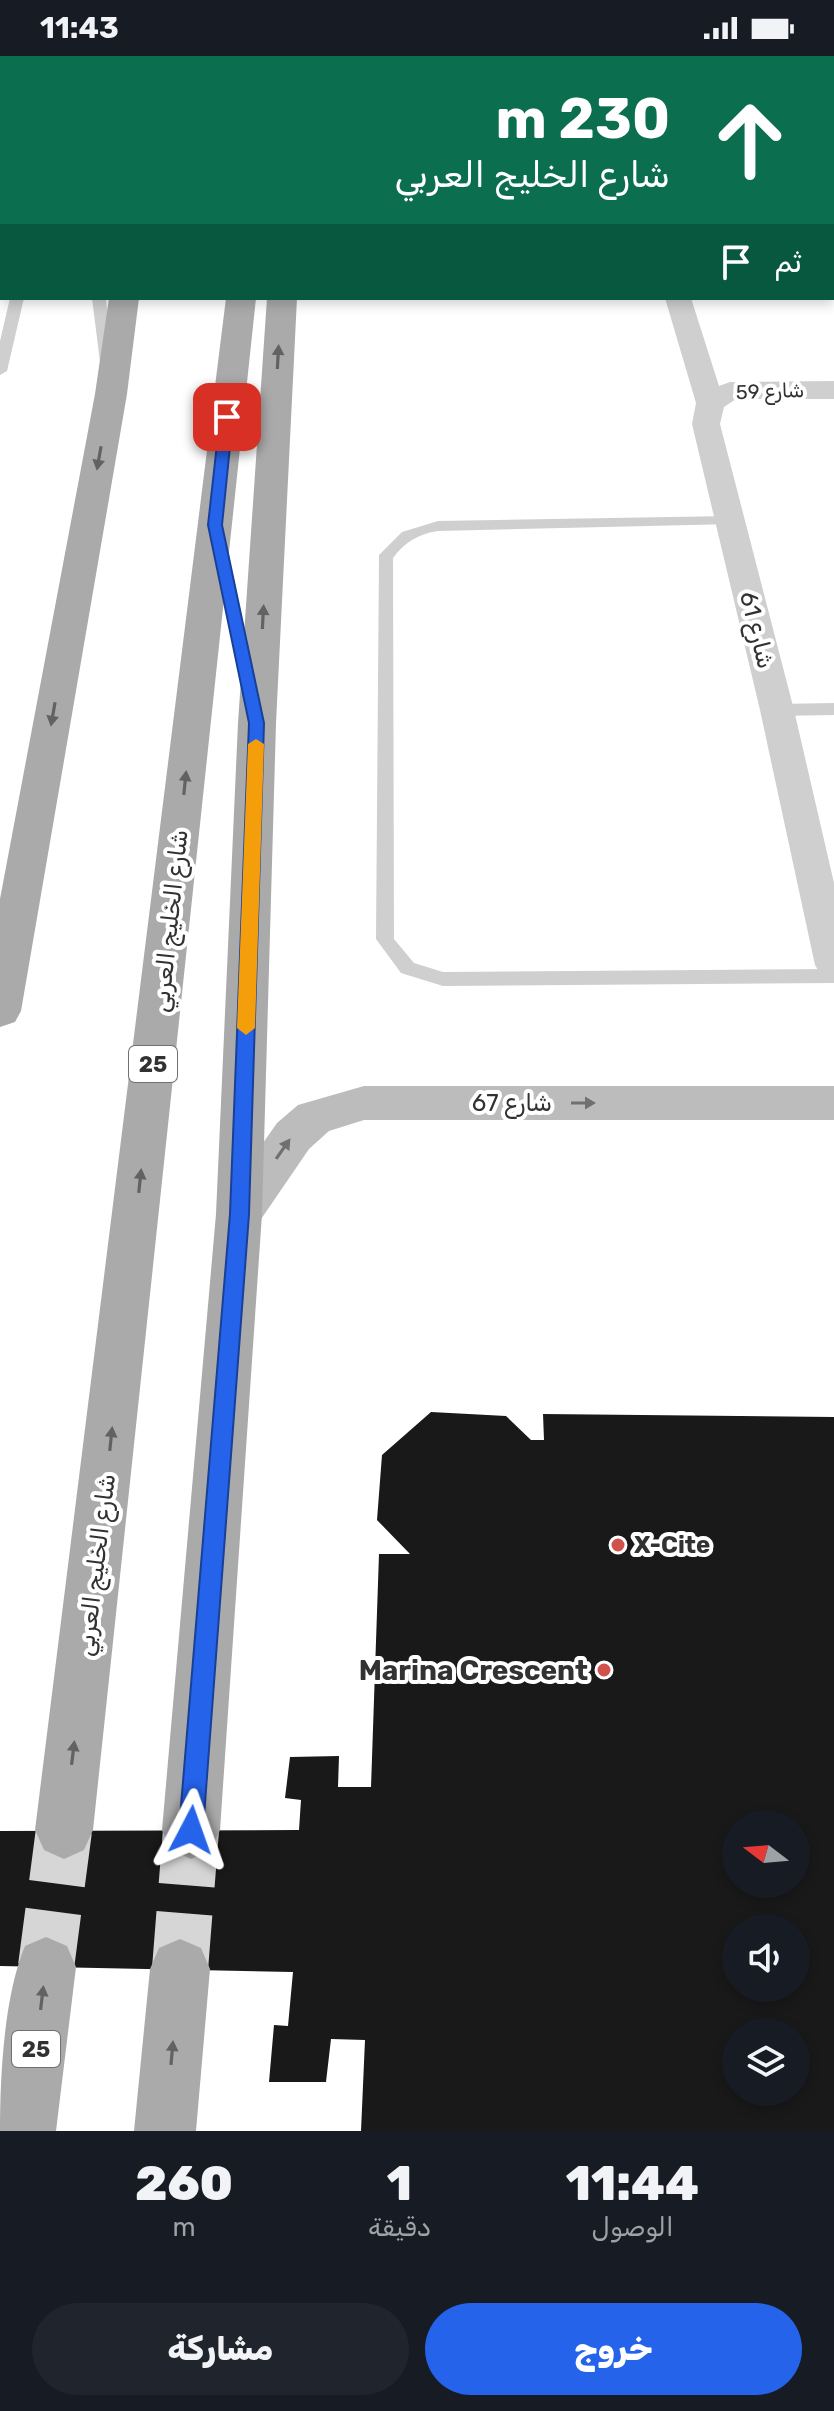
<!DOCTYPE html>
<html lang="ar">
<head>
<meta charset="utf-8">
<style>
  body { margin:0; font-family:Rubik,Vazirmatn,sans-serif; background:#20242c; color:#f1f3f6; direction:rtl; height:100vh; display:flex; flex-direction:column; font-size:30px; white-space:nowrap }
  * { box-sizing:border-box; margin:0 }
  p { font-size:26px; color:#9ea1a6 }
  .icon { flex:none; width:44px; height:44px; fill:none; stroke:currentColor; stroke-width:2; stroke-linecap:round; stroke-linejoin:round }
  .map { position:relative; height:2075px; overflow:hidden; direction:ltr }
  .side { display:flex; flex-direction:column; background:#171b24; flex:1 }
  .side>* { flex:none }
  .hud { position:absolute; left:0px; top:0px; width:834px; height:244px; box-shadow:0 4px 12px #0003; direction:rtl; background:#0b6e4f; color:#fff; overflow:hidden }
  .needle { width:52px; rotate:286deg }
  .fabs { position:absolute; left:722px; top:1754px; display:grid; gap:16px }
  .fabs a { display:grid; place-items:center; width:88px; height:88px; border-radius:50%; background:#171b24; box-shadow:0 4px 12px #0003; font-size:40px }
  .pin { position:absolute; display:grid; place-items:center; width:68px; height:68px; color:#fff; margin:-34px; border-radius:16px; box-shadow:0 4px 12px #0006 }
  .me { position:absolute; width:88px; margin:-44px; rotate:4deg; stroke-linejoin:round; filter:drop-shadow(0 0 6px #0008) }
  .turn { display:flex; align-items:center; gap:28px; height:168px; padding:0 32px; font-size:36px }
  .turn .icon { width:104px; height:104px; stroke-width:2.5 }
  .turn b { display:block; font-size:56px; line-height:68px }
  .then { display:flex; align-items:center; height:76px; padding:0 32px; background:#0003; gap:16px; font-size:30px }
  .eta { display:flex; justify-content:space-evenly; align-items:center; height:136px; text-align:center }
  .eta b { font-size:48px; font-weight:800; line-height:56px }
  .primary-button { display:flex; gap:16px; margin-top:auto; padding:16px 32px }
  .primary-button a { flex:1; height:92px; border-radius:48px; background:#2563eb; color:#fff; font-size:32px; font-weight:800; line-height:92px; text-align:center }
  .primary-button a+a { background:#20242c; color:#f1f3f6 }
  .status { display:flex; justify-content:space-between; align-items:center; height:56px; padding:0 40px; background:#171b24; direction:ltr }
  .status svg { height:22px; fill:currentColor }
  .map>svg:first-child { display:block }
</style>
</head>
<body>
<div class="status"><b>11:43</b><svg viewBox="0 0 49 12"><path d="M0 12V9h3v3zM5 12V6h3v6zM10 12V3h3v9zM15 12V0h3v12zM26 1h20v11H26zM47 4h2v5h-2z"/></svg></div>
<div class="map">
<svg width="834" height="2075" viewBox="0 0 834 2075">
  <rect width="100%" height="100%" fill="#fff"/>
  <!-- building -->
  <path fill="#191919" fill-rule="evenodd" d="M 431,1356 L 506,1360 L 531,1384 L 544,1384 L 543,1358 L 834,1361 L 834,2075 L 361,2075 L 365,1984 L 331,1983 L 326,2026 L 269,2026 L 274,1969 L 288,1970 L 293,1916 L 0,1910 L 0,1775 L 299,1774 L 301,1744 L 285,1742 L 290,1701 L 339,1700 L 338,1731 L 371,1731 L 379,1498 L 410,1498 L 377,1464 L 382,1399 ZM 736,1768 L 796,1768 L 796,1828 L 736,1828 ZM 736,1872 L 796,1872 L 796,1932 L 736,1932 ZM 736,1976 L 796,1976 L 796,2036 L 736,2036 Z"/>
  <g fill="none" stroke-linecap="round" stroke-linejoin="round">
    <!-- primary-tunnel -->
    <path stroke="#d6d6d6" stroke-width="56" stroke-dasharray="56 28" stroke-linecap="butt" d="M 46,1911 L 64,1774
      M 180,1913 L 191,1774"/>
    <!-- lane -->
    <path fill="#cfcfcf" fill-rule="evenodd" d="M 447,0 L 459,0 L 460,2 L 448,2 Z
      M 832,14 L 834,14 L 834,20 L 832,20 Z
      M 0,29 L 2,29 L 2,37 L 0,37 Z
      M 0,104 L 2,104 L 2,112 L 0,112 Z
      M 0,143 L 2,143 L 2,151 L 0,151 Z
      M 10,242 L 24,242 L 7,315 L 0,319 L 0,285 Z
      M 92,242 L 106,242 L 112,309 L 100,306 Z
      M 729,460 L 737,465 L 734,468 L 438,475 C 418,478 405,486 393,502 L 394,883 L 414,907 L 443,916 L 834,913 L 834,927 L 443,930 L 401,917 L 376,883 L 379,499 L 402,476 L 438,465 Z
      M 834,647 L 834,659 L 777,660 L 769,654 L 777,648 Z"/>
    <!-- street -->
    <path fill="#cfcfcf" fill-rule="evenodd" d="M 665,242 L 691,242 L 719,330 L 730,326 L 834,325 L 834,343 L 736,343 L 724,351 L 720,368 L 794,654 L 834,827 L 834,923 L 821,919 L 815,909 L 760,654 L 692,368 L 696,347 Z"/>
    <!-- secondary -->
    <path fill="#bcbcbc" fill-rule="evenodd" d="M 364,1030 L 834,1030 L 834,1064 L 364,1064 L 329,1075 L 309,1093 L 255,1172 L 239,1177 L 223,1172 L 216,1158 L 223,1144 L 277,1067 L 298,1049 Z"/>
    <!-- primary -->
    <path fill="#aaa" fill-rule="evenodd" d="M 150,0 L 176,0 L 176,2 L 150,2 Z
      M 191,0 L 217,0 L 217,2 L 191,2 Z
      M 243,0 L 269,0 L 269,2 L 243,2 Z
      M 309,0 L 335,0 L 337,2 L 311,2 Z
      M 832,60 L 834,60 L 834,76 L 832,76 Z
      M 832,94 L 834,94 L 834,111 L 832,111 Z
      M 109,242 L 139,242 L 127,338 L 21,955 L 15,966 L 0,971 L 0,843 L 95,338 Z
      M 226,242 L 256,242 L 93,1774 L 84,1794 L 64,1803 L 44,1794 L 35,1774 Z
      M 267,242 L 297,242 L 276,667 L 262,1158 L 220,1774 L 211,1794 L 191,1803 L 171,1794 L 162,1774 L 216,1158 L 238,667 Z
      M 46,1881 L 67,1890 L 76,1911 L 56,2075 L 0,2075 C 0,2020 4,1940 25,1890 Z
      M 180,1883 L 201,1892 L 210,1913 L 196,2075 L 134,2075 L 150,1913 L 159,1892 Z"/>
  </g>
  <!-- one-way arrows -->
  <defs><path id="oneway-solid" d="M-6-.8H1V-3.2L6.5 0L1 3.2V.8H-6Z" transform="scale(2)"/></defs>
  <g fill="#626262">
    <use href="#oneway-solid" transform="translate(278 301) rotate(-87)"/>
    <use href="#oneway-solid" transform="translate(99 402) rotate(100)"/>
    <use href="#oneway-solid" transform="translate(263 561) rotate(-87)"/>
    <use href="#oneway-solid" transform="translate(53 658) rotate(100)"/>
    <use href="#oneway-solid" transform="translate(185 727) rotate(-84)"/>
    <use href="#oneway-solid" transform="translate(140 1125) rotate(-84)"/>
    <use href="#oneway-solid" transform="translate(111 1383) rotate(-84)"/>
    <use href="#oneway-solid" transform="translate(73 1697) rotate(-83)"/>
    <use href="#oneway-solid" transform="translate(42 1942) rotate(-83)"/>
    <use href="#oneway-solid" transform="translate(172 1997) rotate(-85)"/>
  </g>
  <g fill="#707070">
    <use href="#oneway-solid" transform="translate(583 1047)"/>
    <use href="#oneway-solid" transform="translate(283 1093) rotate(-55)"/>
  </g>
  <!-- route -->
  <path fill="#2563eb" stroke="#184099" stroke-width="2" d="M 227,357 L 233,361 L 222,469 L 264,667 L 249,1158 L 203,1774 L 199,1782 L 191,1786 L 182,1782 L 179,1774 L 230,1158 L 249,667 L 208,469 L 220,361 Z"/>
  <!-- slow -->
  <path fill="#f59e0b" d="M 256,683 L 264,688 L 255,972 L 246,979 L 237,972 L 248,688 Z"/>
  <!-- markers -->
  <g fill="#d1514c" stroke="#fff" stroke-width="3">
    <circle cx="618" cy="1489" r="8"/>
    <circle cx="604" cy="1614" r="8"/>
  </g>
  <g text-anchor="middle" stroke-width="8" stroke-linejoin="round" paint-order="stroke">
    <!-- far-street labels -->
    <g font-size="20" fill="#323232" stroke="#fff">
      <text transform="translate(770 335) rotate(-2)" y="7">شارع 59</text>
    </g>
    <!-- shield labels -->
    <g fill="#fff" stroke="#707070" stroke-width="2">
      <rect x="129" y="990" width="48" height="36" rx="6"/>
      <rect x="12" y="1975" width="48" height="36" rx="6"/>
    </g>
    <g font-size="22" font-weight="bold" fill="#323232">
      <text x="153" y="1016">25</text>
      <text x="36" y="2001">25</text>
    </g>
    <!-- street labels -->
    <g font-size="24" fill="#323232" stroke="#fff">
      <text transform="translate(757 574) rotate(76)" y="8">شارع 61</text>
      <text transform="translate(170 865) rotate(-84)" y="8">شارع الخليج العربي</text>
      <text x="512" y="1055">شارع 67</text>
      <text transform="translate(96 1509) rotate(-83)" y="8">شارع الخليج العربي</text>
    </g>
    <!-- poi labels -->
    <g font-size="24" font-weight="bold" fill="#323232" stroke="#fff" text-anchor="start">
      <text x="634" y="1497">X-Cite</text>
    </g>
    <!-- near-poi labels -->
    <g font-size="28" font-weight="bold" fill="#323232" stroke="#fff" text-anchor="end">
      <text x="588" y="1624">Marina Crescent</text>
    </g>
  </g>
</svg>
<div class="fabs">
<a><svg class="needle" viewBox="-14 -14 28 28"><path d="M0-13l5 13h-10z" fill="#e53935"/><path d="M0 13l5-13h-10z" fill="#9ea1a6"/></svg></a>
<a><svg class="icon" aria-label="sound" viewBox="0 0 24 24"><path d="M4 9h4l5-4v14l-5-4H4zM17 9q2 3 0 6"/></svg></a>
<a><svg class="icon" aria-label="layers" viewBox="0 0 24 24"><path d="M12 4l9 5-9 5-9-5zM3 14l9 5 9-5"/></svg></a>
</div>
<div class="pin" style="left:227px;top:361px;background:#d93025"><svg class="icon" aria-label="arrive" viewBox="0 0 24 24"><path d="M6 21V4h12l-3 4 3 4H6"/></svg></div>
<svg class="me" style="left:191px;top:1774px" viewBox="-20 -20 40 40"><path d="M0-17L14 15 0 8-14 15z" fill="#2563eb" stroke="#fff" stroke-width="4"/></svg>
<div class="hud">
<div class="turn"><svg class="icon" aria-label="ahead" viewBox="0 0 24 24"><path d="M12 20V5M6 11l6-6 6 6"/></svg><div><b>230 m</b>شارع الخليج العربي</div></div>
<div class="then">ثم<svg class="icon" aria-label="arrive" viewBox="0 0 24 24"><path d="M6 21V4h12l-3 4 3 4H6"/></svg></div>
</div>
</div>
<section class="side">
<div class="eta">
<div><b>11:44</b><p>الوصول</p></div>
<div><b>1</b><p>دقيقة</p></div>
<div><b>260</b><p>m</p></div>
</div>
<div class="primary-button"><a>خروج</a><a>مشاركة</a></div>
</section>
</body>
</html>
